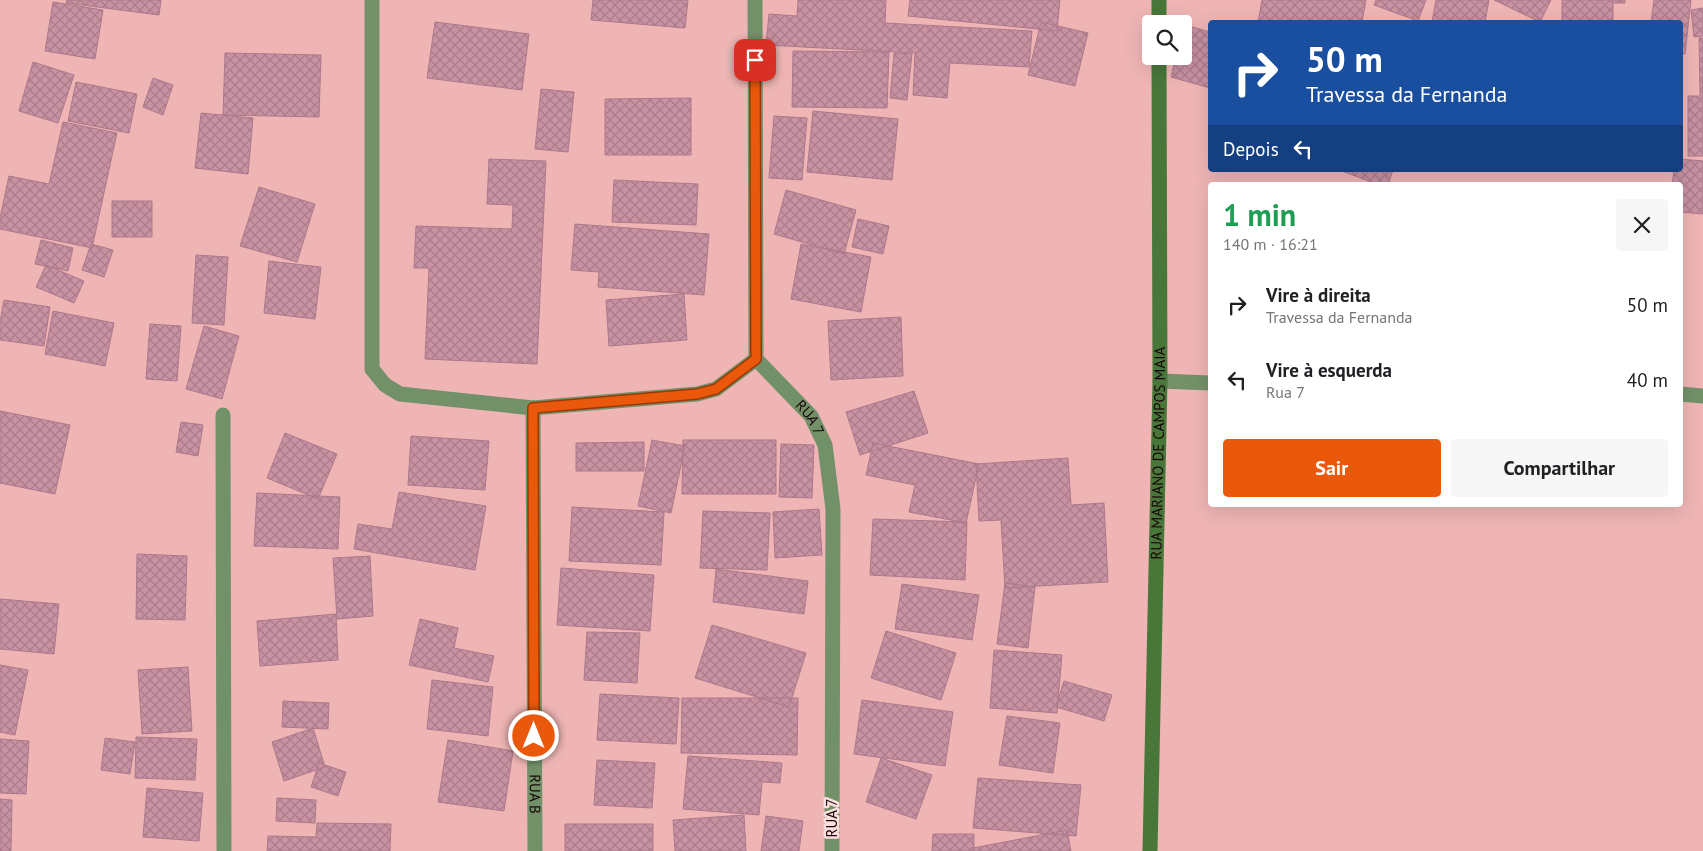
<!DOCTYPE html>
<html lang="pt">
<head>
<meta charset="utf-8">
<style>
  body { margin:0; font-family:"PT Sans",sans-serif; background:#f6f6f6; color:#202124; height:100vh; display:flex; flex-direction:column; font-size:19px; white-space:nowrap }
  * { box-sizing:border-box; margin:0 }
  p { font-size:16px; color:#757577 }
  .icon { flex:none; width:28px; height:28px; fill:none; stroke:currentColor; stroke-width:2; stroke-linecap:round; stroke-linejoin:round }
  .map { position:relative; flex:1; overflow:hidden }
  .sheet { position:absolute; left:1208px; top:182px; width:475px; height:325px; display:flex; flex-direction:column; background:#fff; border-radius:5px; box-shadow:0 5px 20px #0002 }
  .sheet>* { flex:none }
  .top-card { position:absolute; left:1208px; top:20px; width:475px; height:152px; border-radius:5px; box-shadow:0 5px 20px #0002; background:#1a4fa0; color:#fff; overflow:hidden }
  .controls { position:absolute; left:1142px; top:15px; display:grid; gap:10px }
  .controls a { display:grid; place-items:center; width:50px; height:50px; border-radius:5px; background:#fff; box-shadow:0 5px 20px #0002; font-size:25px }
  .pin { position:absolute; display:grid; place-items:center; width:42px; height:42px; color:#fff; margin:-21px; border-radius:10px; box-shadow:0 2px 8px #0006 }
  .me { position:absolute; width:55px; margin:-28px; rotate:0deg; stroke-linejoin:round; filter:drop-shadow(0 0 4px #0008) }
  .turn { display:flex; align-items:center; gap:18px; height:105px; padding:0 15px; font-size:22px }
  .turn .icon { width:65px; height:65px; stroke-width:2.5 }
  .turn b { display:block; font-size:35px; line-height:42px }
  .then { display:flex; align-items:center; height:48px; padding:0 15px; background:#0003; gap:10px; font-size:19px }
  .round { display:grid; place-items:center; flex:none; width:52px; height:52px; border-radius:5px; background:#f6f6f6 }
  .overview { display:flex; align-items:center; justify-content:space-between; height:85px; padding:0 15px }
  h1 { font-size:30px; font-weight:800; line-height:38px; color:#1e9e55 }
  .cta { display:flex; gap:10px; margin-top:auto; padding:10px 15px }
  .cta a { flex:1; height:58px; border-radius:5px; background:#ea580c; color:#fff; font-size:20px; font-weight:800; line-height:58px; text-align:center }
  .cta a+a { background:#f6f6f6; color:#202124 }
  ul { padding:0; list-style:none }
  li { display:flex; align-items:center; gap:15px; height:75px; padding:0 15px }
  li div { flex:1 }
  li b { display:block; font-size:19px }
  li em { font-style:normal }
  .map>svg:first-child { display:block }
</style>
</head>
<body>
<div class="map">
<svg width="1703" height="851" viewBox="0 0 1703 851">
  <defs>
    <pattern id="building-cross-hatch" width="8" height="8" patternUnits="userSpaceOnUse" patternTransform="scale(1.25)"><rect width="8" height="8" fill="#c892a3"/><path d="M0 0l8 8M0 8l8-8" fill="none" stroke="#ab7c8b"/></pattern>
  </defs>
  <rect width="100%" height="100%" fill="#efb5b5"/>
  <!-- building -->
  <path fill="url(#building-cross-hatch)" stroke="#ad798a" d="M 67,0 L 161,0 L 159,15 L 66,3 Z
    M 593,0 L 688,0 L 685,28 L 591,20 Z
    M 798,0 L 886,0 L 885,23 L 1032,31 L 1029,67 L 950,63 L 947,98 L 913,95 L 915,53 L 766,45 L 769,14 L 797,16 Z
    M 910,0 L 1060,0 L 1057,31 L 908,16 Z
    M 1262,0 L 1366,0 L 1362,22 L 1258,22 Z
    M 1376,0 L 1426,0 L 1418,21 L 1374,5 Z
    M 1436,0 L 1489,0 L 1485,22 L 1432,22 Z
    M 1494,0 L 1551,0 L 1540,22 Z
    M 1562,0 L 1625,0 L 1625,3 L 1613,3 L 1613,22 L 1562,22 Z
    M 1654,0 L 1691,0 L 1685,54 L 1680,54 L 1680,22 L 1651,22 Z
    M 53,2 L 103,10 L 95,59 L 45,51 Z
    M 1703,8 L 1703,36 L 1694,37 L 1691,10 Z
    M 435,22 L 529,34 L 522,90 L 427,78 Z
    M 1041,22 L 1088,33 L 1075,86 L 1028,75 Z
    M 1185,25 L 1210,32 L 1210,88 L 1171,77 L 1176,56 L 1184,56 Z
    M 1699,38 L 1703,38 L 1703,156 L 1688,156 L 1688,96 L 1700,96 Z
    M 793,51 L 889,52 L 887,108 L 792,107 Z
    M 225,53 L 321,55 L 319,117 L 223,115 Z
    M 894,53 L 912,54 L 907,100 L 890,98 Z
    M 33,62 L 74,75 L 58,123 L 19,111 Z
    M 153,78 L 173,85 L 163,115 L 143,107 Z
    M 76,82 L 137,94 L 129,133 L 68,121 Z
    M 541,89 L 574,92 L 568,152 L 535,149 Z
    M 691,98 L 691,155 L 605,155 L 605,99 Z
    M 813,111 L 898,119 L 892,180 L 807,172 Z
    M 201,113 L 253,118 L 248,174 L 195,168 Z
    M 774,116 L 807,118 L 802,180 L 769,178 Z
    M 63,122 L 117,133 L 92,248 L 0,229 L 0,218 L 9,176 L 49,184 Z
    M 489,159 L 546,161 L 537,364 L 425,359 L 429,268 L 414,268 L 416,226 L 512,229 L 513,205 L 487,204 Z
    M 1680,159 L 1703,161 L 1703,214 L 1680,212 L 1680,185 L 1672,185 L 1674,170 L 1680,170 Z
    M 1343,170 L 1393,170 L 1388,185 L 1379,185 L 1342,171 Z
    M 614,180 L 698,184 L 696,225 L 612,222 Z
    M 259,187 L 315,204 L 297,262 L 240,246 Z
    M 786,190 L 856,210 L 844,254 L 774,234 Z
    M 112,201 L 152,201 L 152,237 L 112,237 Z
    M 858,219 L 889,226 L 883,254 L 852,247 Z
    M 575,224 L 709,234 L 704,295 L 598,287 L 599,272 L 571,270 Z
    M 41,240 L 73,248 L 68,271 L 35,264 Z
    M 91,244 L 113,250 L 104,277 L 82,270 Z
    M 801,244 L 871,257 L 861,312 L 791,299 Z
    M 196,255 L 228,257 L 224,325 L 192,323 Z
    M 269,261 L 321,267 L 315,319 L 264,313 Z
    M 46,265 L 84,281 L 74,303 L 36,287 Z
    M 684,294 L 687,340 L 609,346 L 606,300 Z
    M 4,300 L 50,307 L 44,346 L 0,340 L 0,322 Z
    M 53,311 L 114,323 L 105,366 L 45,354 Z
    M 901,317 L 903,376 L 831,380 L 828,321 Z
    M 150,324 L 181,326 L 177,381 L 146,379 Z
    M 204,326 L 239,336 L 222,399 L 186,389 Z
    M 914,391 L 928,433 L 860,455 L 846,412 Z
    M 0,411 L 70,425 L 55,494 L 0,483 Z
    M 181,422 L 203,425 L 198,456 L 176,452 Z
    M 285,433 L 337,454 L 318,499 L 267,478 Z
    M 411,436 L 489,441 L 485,490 L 408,485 Z
    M 652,440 L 685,446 L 671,513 L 638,506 Z
    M 683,440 L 776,440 L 776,494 L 682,494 Z
    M 644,442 L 644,471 L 576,471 L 576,443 Z
    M 873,443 L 979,464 L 966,523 L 909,512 L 915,485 L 866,475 Z
    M 781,444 L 814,445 L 812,498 L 779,497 Z
    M 1068,458 L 1071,505 L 1104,503 L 1108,582 L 1005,588 L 1001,520 L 979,521 L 976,464 Z
    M 399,492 L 486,506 L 475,570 L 354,549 L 358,524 L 392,529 Z
    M 257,493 L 340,497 L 338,549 L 254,546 Z
    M 572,507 L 664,512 L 661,565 L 569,561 Z
    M 819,509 L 822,555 L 775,558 L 773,512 Z
    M 703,511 L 770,513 L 767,570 L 700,568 Z
    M 873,519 L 967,522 L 965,580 L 870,575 Z
    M 137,554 L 187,556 L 185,620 L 136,619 Z
    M 370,556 L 373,616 L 337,619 L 333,558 Z
    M 561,568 L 654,575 L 650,631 L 557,625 Z
    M 716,569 L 808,581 L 804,614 L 713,602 Z
    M 1005,583 L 1035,587 L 1028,648 L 997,644 Z
    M 902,584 L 979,595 L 972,640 L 895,629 Z
    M 0,599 L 59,604 L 54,654 L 0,649 Z
    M 336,614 L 338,660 L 260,666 L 257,621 Z
    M 420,619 L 458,628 L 454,648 L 494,656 L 488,682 L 409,665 Z
    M 712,625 L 806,653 L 789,707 L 695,678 Z
    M 886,631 L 956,653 L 941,700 L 871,678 Z
    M 587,632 L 640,633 L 637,683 L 584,680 Z
    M 994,650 L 1062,655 L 1057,713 L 990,708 Z
    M 0,665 L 28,670 L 15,735 L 0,732 Z
    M 188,667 L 192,731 L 142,734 L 138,670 Z
    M 432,680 L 493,687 L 488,736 L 427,729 Z
    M 1064,681 L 1112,695 L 1104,721 L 1056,707 Z
    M 600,694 L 679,698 L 676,744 L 597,740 Z
    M 682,698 L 798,698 L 797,755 L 681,753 Z
    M 862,700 L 953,712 L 945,766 L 854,754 Z
    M 283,701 L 329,703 L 328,729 L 282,727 Z
    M 1007,716 L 1060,723 L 1053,773 L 999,765 Z
    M 313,728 L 325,767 L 284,781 L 272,742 Z
    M 136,737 L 197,739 L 195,780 L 135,778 Z
    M 105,738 L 135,742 L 130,774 L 101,770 Z
    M 0,739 L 29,741 L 26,794 L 0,793 Z
    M 448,740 L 513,751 L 504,811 L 438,802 Z
    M 688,756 L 782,763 L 780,783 L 762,782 L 759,815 L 683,809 Z
    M 881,758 L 932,775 L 916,819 L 866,802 Z
    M 597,760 L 655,763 L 652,808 L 594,805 Z
    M 319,763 L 346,772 L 338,796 L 311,787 Z
    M 978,778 L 1081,785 L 1076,836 L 973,828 Z
    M 147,788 L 203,793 L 199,841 L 143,837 Z
    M 277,798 L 316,800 L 315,823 L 276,821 Z
    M 0,799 L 12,800 L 11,851 L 0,851 Z
    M 744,815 L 746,851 L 675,851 L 673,820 Z
    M 766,816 L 803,821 L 799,851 L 761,851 Z
    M 317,823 L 391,824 L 390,851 L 267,851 L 268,836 L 316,837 Z
    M 565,824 L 653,824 L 653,851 L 565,851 Z
    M 1067,830 L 1071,851 L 973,851 L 973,848 Z
    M 933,834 L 974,834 L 974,851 L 932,851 Z"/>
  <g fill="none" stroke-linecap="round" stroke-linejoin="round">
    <!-- lane -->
    <path stroke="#739169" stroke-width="15" d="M 1160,381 L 1210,383
      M 1680,394 L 1703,396"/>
    <!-- street -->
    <g stroke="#739169" stroke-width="15">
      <path d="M 372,0 L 372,369 L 385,385 L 400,394 L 533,408 L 697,394 L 716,389 L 756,359"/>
      <path id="s1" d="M 755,0 L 756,359 L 811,416 L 825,445 L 833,509 L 832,851"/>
      <path id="s2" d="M 533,408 L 535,851"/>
      <path d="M 223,415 L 224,851"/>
    </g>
    <!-- secondary -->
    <g stroke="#49773a" stroke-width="15">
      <path d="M 1159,0 L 1159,24"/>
      <path id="s3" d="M 1150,851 L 1160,381 L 1159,56"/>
    </g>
  </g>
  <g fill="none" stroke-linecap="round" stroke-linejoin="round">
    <defs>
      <path id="route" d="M 534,736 L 533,408 L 697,394 L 716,389 L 756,359 L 755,60"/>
    </defs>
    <!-- route casing -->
    <use href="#route" stroke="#983908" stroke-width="12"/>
    <!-- route -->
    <use href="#route" stroke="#ea580c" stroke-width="9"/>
  </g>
  <g text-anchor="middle" stroke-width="5" stroke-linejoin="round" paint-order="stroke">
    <!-- street labels -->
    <g font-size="15" fill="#180607" stroke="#fddede">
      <text dy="5" stroke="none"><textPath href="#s1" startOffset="439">RUA 7</textPath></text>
      <text dy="5" stroke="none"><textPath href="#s3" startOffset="398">RUA MARIANO DE CAMPOS MAIA</textPath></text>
      <text dy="5" stroke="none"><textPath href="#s2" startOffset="386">RUA B</textPath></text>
      <text transform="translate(832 818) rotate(-90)" y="5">RUA 7</text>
    </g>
  </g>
</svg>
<div class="controls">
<a><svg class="icon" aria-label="search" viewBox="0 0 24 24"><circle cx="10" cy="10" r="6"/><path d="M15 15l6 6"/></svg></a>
</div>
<div class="pin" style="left:755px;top:60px;background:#d93025"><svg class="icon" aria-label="arrive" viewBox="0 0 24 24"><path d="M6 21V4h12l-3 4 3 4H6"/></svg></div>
<svg class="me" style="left:534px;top:736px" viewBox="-20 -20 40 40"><circle r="17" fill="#ea580c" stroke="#fff" stroke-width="3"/><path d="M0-11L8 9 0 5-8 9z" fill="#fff"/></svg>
<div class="top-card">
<div class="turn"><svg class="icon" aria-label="right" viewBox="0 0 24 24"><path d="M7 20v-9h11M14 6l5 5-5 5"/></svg><div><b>50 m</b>Travessa da Fernanda</div></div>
<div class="then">Depois<svg class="icon" aria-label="left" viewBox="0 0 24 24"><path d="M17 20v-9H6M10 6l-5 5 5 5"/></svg></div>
</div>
<section class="sheet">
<div class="overview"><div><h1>1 min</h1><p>140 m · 16:21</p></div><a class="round"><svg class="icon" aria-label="close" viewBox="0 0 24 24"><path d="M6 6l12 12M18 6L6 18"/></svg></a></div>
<ul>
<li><svg class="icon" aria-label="right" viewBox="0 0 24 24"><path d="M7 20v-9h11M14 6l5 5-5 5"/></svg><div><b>Vire à direita</b><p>Travessa da Fernanda</p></div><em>50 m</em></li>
<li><svg class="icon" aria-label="left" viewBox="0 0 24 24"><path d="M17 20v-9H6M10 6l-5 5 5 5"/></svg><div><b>Vire à esquerda</b><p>Rua 7</p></div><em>40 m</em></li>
</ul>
<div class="cta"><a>Sair</a><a>Compartilhar</a></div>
</section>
</div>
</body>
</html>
